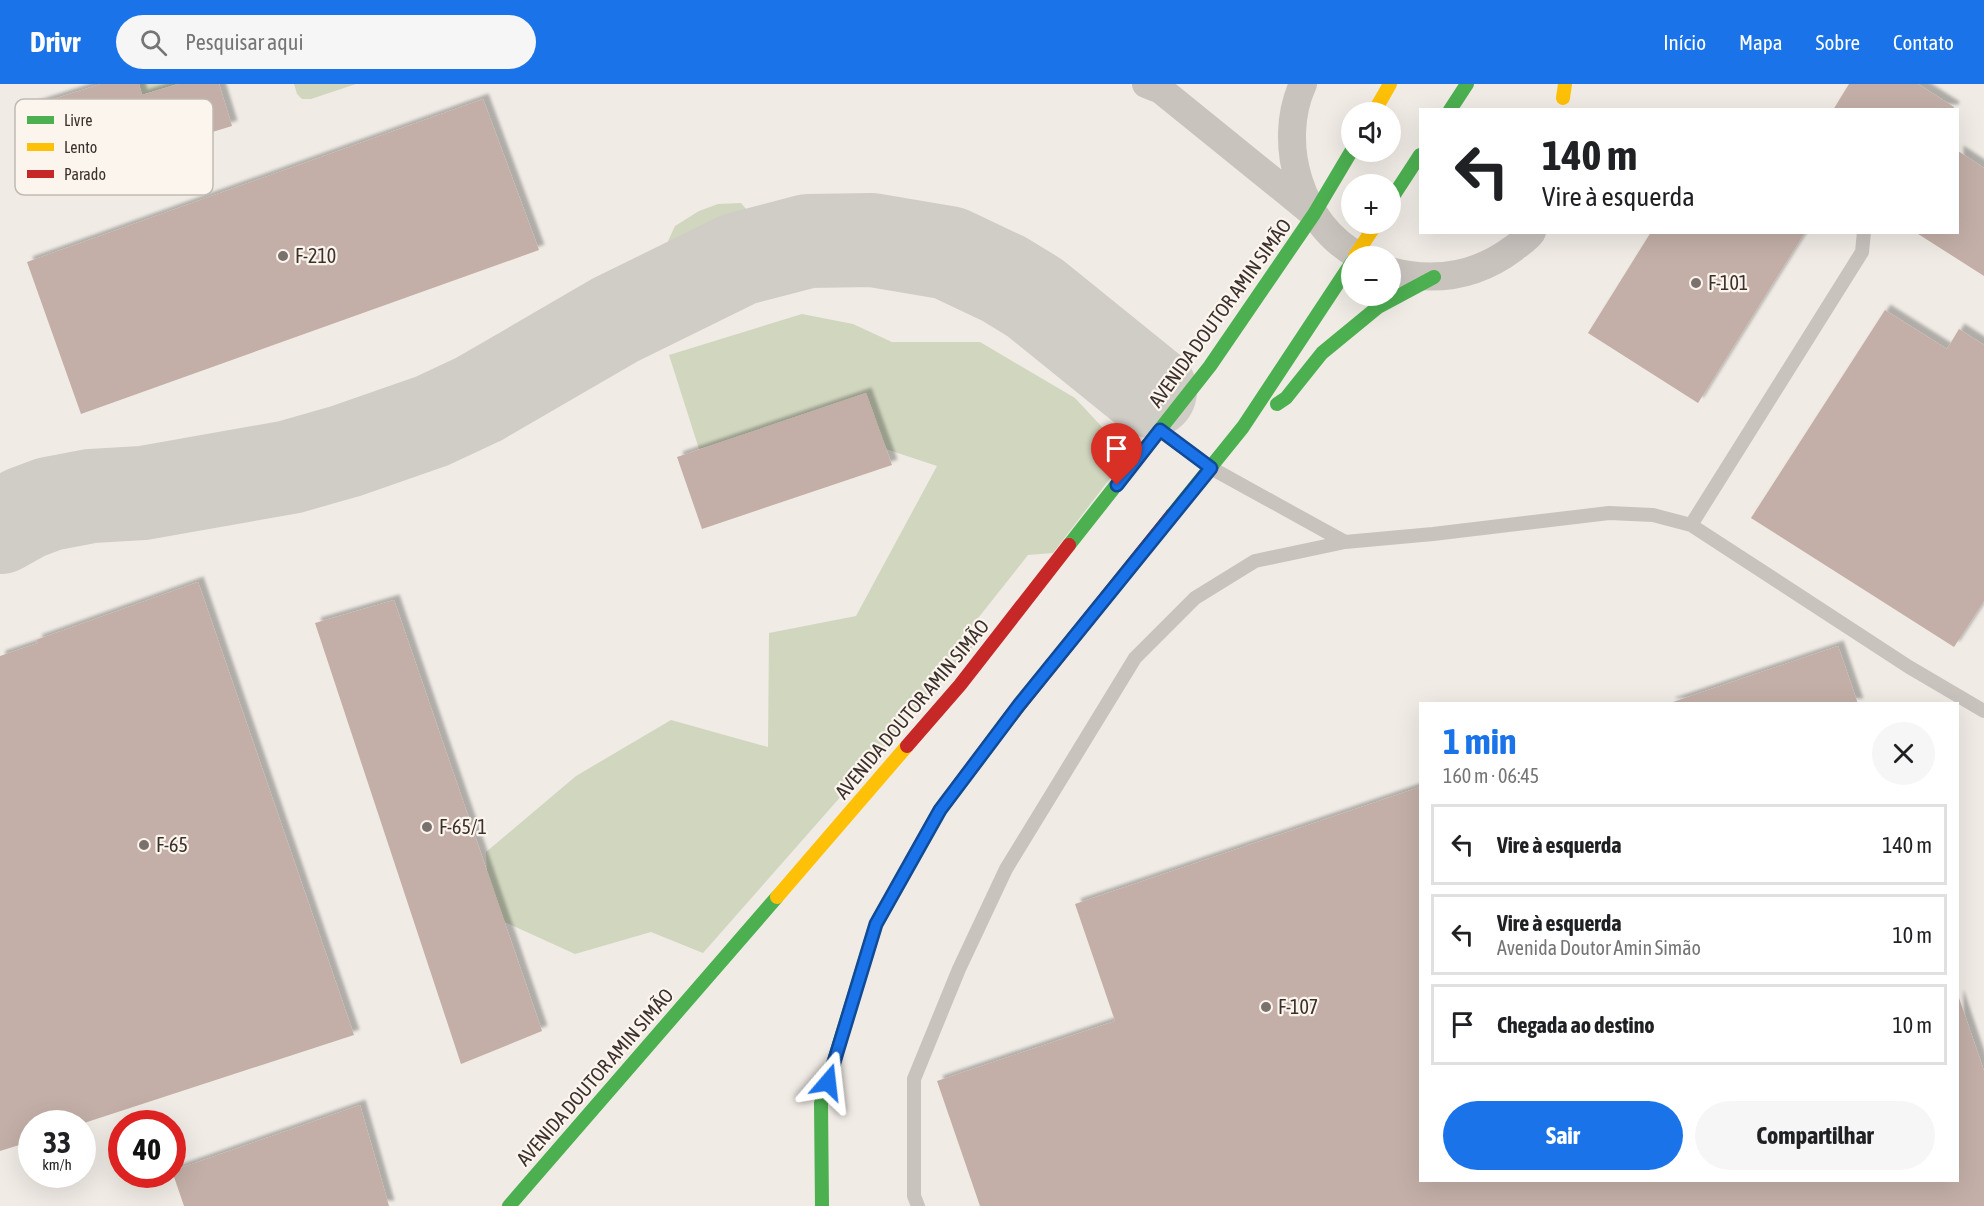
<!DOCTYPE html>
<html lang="pt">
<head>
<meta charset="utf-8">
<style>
  body { margin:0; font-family:"Asap Condensed",sans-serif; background:#f6f6f6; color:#202124; height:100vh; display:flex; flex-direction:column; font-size:22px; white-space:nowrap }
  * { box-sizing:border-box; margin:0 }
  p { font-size:20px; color:#757577 }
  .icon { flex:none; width:33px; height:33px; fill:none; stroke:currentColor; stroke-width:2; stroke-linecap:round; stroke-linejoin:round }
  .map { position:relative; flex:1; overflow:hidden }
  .panel { position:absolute; left:1419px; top:618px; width:540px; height:480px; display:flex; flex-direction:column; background:#fff; border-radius:0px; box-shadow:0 6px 24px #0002 }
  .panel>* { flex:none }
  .banner { position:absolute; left:1419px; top:24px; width:540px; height:126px; border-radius:0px; box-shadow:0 6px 24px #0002; background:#fff; color:#202124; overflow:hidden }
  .buttons { position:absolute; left:1341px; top:18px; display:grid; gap:12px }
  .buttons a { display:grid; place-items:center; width:60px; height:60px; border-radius:50%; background:#fff; box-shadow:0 6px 24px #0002; font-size:30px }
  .speed { position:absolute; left:18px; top:1026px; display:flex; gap:12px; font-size:30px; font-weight:700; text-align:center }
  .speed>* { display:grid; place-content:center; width:78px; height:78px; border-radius:50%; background:#fff; box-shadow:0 6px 24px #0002; line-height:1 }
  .speed small { font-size:15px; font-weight:400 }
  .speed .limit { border:9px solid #d22; background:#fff; color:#111 }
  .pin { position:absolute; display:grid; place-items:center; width:51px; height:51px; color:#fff; margin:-62px -26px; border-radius:50% 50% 50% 0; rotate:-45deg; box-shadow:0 0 6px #0007 }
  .pin .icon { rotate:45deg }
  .me { position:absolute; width:66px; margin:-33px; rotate:17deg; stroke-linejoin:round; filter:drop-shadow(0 0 4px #0008) }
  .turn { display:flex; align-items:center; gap:21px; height:126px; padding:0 24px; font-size:27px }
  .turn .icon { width:78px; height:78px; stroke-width:2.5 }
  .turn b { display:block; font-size:42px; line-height:51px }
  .round { display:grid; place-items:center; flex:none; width:63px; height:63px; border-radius:32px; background:#f6f6f6 }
  .headline { display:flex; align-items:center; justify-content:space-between; height:102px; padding:0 24px }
  h1 { font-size:36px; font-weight:700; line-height:45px; color:#1a73e8 }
  .button { display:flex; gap:12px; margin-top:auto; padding:12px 24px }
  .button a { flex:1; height:69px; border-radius:36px; background:#1a73e8; color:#fff; font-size:24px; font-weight:700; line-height:69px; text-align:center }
  .button a+a { background:#f6f6f6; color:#202124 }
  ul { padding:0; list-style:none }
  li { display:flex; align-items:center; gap:18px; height:81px; margin:0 12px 9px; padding:0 12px; border:3px solid #e0e0e0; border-radius:0px }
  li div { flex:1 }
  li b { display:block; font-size:22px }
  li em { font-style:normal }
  header { display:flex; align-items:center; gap:36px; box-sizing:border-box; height:84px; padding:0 30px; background:#1a73e8; color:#fff }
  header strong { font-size:28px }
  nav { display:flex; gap:33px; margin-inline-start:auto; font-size:21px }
  .search { width:420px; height:54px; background:#f6f6f6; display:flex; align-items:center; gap:15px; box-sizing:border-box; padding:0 21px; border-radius:33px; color:#757577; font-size:22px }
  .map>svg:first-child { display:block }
</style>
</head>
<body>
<header>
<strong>Drivr</strong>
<div class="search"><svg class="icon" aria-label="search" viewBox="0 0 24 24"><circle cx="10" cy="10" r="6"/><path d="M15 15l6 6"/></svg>Pesquisar aqui</div>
<nav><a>Início</a><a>Mapa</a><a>Sobre</a><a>Contato</a></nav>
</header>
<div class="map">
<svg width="1984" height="1122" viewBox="0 0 1984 1122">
  <defs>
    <filter id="shadow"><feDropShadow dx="5.5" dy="-5.5" stdDeviation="1.5" flood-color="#0004"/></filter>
  </defs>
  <rect width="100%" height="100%" fill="#f0ebe5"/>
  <!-- green -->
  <path fill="#d1d6bf" d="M 139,0 L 178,0 L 142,11 Z
    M 294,0 L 356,0 L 311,15 L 302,15 L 297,10 Z
    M 741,119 L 746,125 L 747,134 L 740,141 L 663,168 L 675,142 L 699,127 L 718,120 Z
    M 802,230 L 853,240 L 892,258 L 980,258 L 1075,314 L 1128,371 L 1053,469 L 1028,471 L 971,543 L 975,560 L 703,869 L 651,848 L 575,870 L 489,831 L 486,768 L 576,692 L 671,636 L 768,663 L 769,549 L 856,532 L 937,382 L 810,340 L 699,365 L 669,271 Z"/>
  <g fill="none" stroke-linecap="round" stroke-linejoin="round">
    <!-- taxiway -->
    <path stroke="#d0ccc6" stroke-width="94" d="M 0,443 L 25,429 L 49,420 L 91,412 L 143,409 L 290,383 L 346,367 L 432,337 L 479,315 L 615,236 L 739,175 L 808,157 L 872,156 L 949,169 L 1004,195 L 1035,214 L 1150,307"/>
  </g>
  <!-- building -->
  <path fill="#c3afa7" filter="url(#shadow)" d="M 101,0 L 139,0 L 142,11 L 178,0 L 219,0 L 232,42 L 46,99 L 22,25 Z
    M 1849,0 L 1918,0 L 1954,23 L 1953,26 L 1833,26 Z
    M 483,15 L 539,166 L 81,330 L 27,178 Z
    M 1958,67 L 1984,84 L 1984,192 L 1915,148 L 1958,148 Z
    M 1651,148 L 1805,148 L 1698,319 L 1588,249 Z
    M 1885,226 L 1947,265 L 1959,245 L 1984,261 L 1984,517 L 1954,563 L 1751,434 Z
    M 866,309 L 892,381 L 702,445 L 677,373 Z
    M 198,498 L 354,951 L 81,1040 L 32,1040 L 32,1057 L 0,1067 L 0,572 L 38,559 L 36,556 Z
    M 394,516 L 542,947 L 461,980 L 315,539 Z
    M 1838,562 L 1858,620 L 1670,620 L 1670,619 Z
    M 1420,703 L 1420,1096 L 1958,1096 L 1958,911 L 1984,987 L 1984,1122 L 980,1122 L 937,997 L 1115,937 L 1075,820 Z
    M 360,1021 L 389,1122 L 184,1122 L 172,1087 Z"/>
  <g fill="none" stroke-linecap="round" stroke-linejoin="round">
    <!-- lane -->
    <path stroke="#c9c3be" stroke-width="14" d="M 1211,384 L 1345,458 L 1433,450 L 1609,429 L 1653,431 L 1691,441 L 1909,583 L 1984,627
      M 1691,441 L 1862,168 L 1864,148
      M 918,1122 L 914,1112 L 914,995 L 959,885 L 1006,785 L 1135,574 L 1195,514 L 1255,477 L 1345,458"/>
    <!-- street -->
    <path stroke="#c9c3be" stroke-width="28" d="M 1146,0 L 1161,6 L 1314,130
      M 1303,0 C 1276,59 1300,141 1359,172
      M 1390,187 C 1436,199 1477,192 1514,164 C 1520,159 1527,155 1532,148"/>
    <!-- fast -->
    <path stroke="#4caf50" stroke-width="14" d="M 1450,26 L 1467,0
      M 1390,117 L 1420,71
      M 1277,320 L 1286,314 L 1322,269 L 1378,223 L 1434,193
      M 1160,346 L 1211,384
      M 1172,431 L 1243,343 L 1352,178
      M 1069,461 L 1210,282 L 1314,130 L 1352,66
      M 509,1122 L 777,813
      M 822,1122 L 821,1019 L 876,840 L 940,726 L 1010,633"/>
    <!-- slow -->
    <path stroke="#ffc107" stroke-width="14" d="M 1563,14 L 1565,0
      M 1374,28 L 1390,0
      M 1355,172 L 1376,140
      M 777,813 L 907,662"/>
    <!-- jam -->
    <path stroke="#c62828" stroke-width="14" d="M 1010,633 L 1172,431
      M 907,662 L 960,601 L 1069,461"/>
  </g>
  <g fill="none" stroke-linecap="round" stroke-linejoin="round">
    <defs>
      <path id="route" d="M 828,998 L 876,840 L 940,726 L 1019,621 L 1211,384 L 1160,346 L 1117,401"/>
    </defs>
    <!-- route casing -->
    <use href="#route" stroke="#114b97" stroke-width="15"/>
    <!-- route -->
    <use href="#route" stroke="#1a73e8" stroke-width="10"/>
  </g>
  <!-- markers -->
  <g fill="#7a716c" stroke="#fbf5ee" stroke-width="2">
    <circle cx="283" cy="172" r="6"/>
    <circle cx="1696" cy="199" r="6"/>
    <circle cx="427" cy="743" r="6"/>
    <circle cx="144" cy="761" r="6"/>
    <circle cx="1266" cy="923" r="6"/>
  </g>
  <g text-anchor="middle" stroke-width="4.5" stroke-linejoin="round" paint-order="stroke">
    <!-- poi labels -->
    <g font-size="20" fill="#3b302b" stroke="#fbf5ee" text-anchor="start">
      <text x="295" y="179">F-210</text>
      <text x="1708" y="206">F-101</text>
      <text x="439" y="750">F-65/1</text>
      <text x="156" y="768">F-65</text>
      <text x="1278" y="930">F-107</text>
    </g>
    <!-- street labels -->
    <g font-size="20" fill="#3b302b" stroke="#fbf5ee">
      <text transform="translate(1220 229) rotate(-54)" y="7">AVENIDA DOUTOR AMIN SIMÃO</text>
      <text transform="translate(912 625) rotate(-50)" y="7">AVENIDA DOUTOR AMIN SIMÃO</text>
      <text transform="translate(595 993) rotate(-49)" y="7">AVENIDA DOUTOR AMIN SIMÃO</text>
    </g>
  </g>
  <!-- legend -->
  <rect x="15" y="15" width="198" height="96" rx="9" fill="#fbf5ee" stroke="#c1bab4" stroke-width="1.5"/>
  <rect x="27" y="32" width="27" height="8" fill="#4caf50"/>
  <rect x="27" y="59" width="27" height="8" fill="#ffc107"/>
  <rect x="27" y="86" width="27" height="8" fill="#c62828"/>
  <g font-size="16" fill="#3b302b">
    <text x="64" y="42">Livre</text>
    <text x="64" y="69">Lento</text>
    <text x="64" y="96">Parado</text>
  </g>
</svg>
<div class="buttons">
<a><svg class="icon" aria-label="sound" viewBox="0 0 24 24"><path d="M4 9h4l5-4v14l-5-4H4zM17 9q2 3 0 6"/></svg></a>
<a>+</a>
<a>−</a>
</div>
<div class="speed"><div>33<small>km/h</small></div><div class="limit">40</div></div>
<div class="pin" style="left:1117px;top:401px;background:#d93025"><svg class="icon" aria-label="arrive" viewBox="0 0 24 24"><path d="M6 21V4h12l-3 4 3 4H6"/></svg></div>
<svg class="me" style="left:828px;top:998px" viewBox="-20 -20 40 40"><path d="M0-17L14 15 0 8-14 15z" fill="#1a73e8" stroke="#fff" stroke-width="4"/></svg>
<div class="banner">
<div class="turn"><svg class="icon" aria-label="left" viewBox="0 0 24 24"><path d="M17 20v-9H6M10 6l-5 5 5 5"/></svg><div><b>140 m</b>Vire à esquerda</div></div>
</div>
<section class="panel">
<div class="headline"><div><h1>1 min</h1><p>160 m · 06:45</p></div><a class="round"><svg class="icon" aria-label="close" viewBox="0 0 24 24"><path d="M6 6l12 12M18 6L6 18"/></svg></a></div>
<ul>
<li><svg class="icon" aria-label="left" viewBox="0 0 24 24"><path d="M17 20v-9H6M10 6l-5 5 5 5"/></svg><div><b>Vire à esquerda</b></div><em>140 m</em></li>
<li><svg class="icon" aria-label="left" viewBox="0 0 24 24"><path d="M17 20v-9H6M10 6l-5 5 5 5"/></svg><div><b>Vire à esquerda</b><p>Avenida Doutor Amin Simão</p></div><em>10 m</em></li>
<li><svg class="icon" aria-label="arrive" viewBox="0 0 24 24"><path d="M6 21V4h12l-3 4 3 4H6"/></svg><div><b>Chegada ao destino</b></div><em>10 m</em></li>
</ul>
<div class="button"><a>Sair</a><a>Compartilhar</a></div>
</section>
</div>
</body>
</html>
